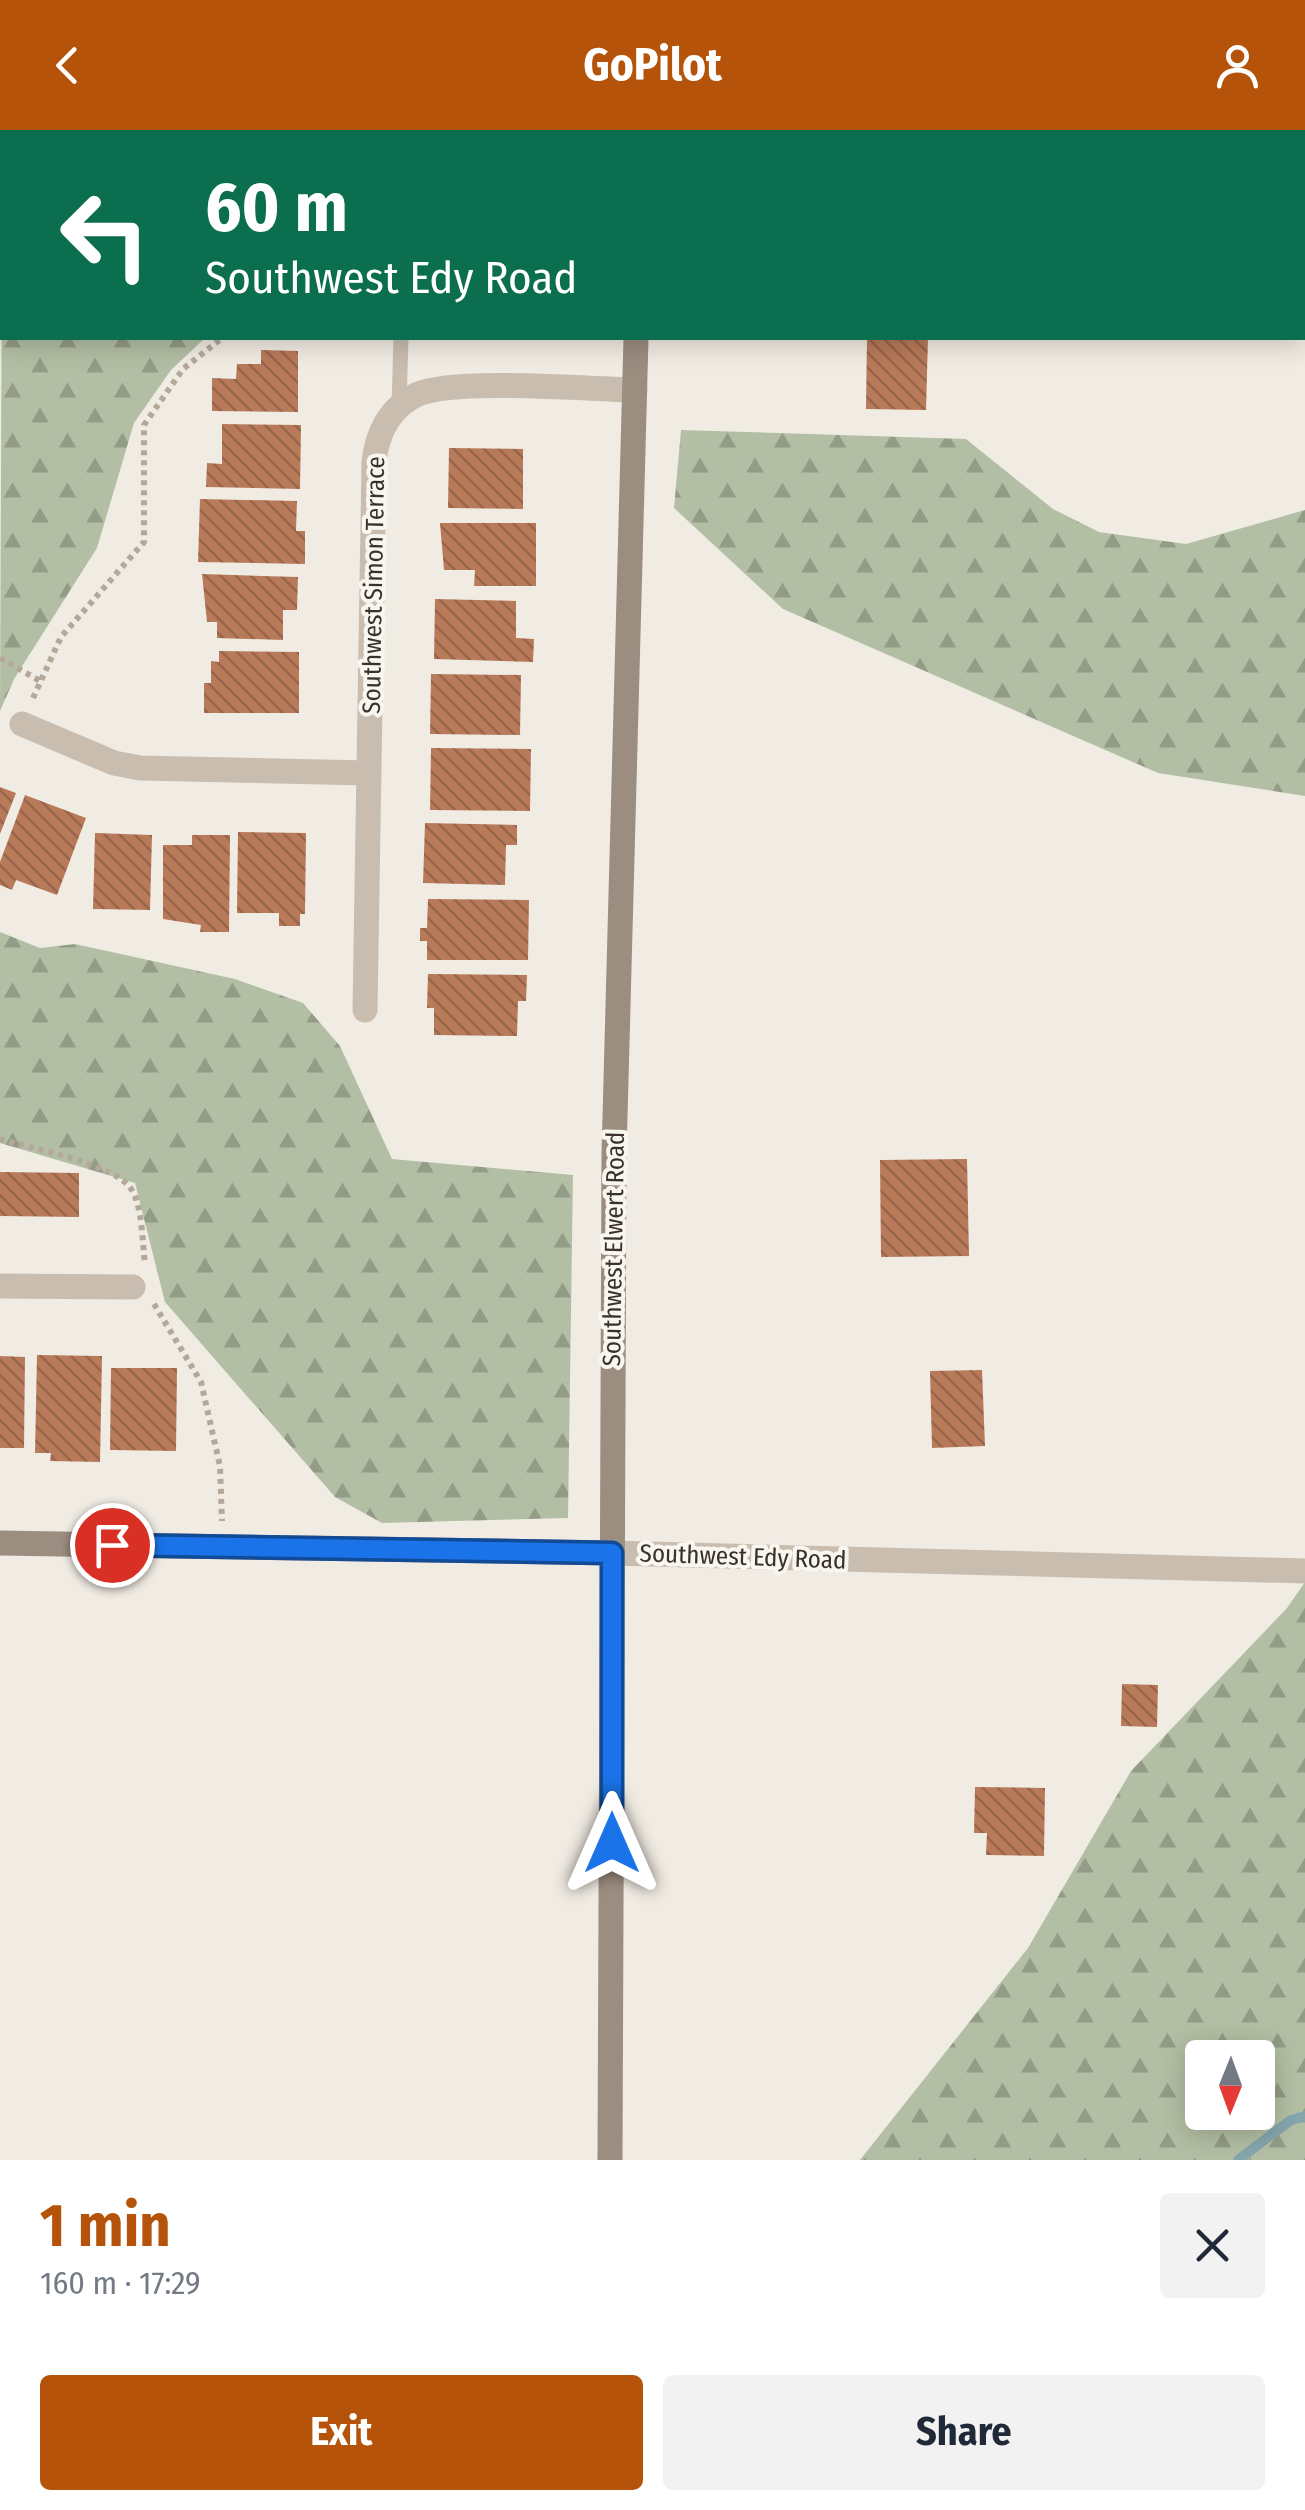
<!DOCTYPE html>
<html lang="en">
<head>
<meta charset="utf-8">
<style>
  body { margin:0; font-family:"Fira Sans Condensed",sans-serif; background:#f2f2f3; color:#1f2937; height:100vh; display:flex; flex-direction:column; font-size:38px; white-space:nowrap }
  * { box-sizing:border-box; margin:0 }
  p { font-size:32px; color:#747a83 }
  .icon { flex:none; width:55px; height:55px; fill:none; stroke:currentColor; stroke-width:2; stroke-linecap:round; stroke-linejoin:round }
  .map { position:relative; height:2030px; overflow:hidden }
  .side { display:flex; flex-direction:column; background:#fff; flex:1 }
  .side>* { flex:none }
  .top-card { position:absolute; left:0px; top:0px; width:1305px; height:210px; box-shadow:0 5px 25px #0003; background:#0b6e4f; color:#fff; overflow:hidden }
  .needle { width:65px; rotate:181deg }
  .controls { position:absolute; left:1185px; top:1910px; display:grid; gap:20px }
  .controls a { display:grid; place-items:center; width:90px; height:90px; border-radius:10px; background:#fff; box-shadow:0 5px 25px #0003; font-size:50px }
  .pin { position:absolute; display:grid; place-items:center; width:85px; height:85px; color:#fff; margin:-42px; border:5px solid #fff; border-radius:50%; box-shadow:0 2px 10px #0007 }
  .me { position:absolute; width:110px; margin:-55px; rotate:0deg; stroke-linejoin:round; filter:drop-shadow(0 0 8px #0008) }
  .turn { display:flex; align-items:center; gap:35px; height:210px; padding:0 40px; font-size:45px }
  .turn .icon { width:130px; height:130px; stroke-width:2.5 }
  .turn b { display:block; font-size:70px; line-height:85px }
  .round { display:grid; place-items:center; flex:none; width:105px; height:105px; border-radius:10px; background:#f2f2f3 }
  .headline { display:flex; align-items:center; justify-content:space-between; height:170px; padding:0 40px }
  h1 { font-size:60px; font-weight:700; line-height:75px; color:#b45309 }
  .action { display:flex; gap:20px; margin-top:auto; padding:20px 40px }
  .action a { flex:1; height:115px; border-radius:10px; background:#b45309; color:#fff; font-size:40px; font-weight:700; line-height:115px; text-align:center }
  .action a+a { background:#f2f2f3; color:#1f2937 }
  header { display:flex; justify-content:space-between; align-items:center; height:130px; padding:0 40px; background:#b45309; color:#fff; font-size:45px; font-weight:700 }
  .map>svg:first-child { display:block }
</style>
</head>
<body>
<header><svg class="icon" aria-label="back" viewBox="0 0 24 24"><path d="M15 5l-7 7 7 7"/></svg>GoPilot<svg class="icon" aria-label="person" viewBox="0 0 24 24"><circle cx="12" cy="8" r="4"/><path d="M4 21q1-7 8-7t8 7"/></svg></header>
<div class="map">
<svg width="1305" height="2030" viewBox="0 0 1305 2030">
  <defs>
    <pattern id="forest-firs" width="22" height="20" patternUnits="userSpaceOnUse" patternTransform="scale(2.5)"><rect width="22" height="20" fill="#b3bfa4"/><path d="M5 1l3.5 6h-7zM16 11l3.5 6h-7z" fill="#939c86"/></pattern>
    <pattern id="building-back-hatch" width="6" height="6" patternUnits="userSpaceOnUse" patternTransform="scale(2.5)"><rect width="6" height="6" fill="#b97a59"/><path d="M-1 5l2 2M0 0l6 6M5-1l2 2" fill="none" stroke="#97654a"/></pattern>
  </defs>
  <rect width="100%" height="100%" fill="#f1ece3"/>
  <!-- forest -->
  <path fill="url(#forest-firs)" fill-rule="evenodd" d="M 2,106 L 2,208 L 205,208 L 171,240 L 134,293 L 97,418 L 14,549 L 0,581 Z
    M 681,300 L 966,309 L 1053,379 L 1099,402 L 1186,414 L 1305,380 L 1305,666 L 1158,643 L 783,479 L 674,378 Z
    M 0,802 L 40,818 L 75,814 L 235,849 L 303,873 L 340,916 L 392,1029 L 573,1045 L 568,1388 L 382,1393 L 335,1367 L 165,1172 L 135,1053 L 0,1013 Z
    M 1305,1452 L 1305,2030 L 860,2030 L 1028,1818 L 1131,1641 L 1287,1478 ZM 1202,1928 L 1258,1928 L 1258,1982 L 1202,1982 Z"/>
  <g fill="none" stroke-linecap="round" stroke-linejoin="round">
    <!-- stream -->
    <path stroke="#84a6ac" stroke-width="10" d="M 1238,2030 L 1291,1990 L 1305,1986"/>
  </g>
  <!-- building -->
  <path fill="url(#building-back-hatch)" d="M 867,208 L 928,208 L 926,280 L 866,279 Z
    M 261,220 L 298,221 L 298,282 L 212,281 L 212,248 L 236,249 L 237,234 L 261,234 Z
    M 222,294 L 301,295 L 300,359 L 206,357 L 207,333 L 222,334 Z
    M 449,318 L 523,319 L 523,379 L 448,378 Z
    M 200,369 L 297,371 L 296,401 L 305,401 L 305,434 L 198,432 Z
    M 440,393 L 536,393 L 536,456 L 474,456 L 475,440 L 444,440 Z
    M 202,444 L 298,447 L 297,480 L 283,480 L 283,510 L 217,508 L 217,492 L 207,492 Z
    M 435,469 L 516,471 L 516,508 L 534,509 L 533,532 L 434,529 Z
    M 219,521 L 299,522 L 299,583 L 204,583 L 204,553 L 211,553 L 211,531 L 219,532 Z
    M 431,544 L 521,545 L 520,605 L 430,604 Z
    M 431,618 L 531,619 L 530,681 L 430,680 Z
    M 0,657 L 16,663 L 0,704 Z
    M 25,665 L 86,688 L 57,765 L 16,750 L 12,760 L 0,755 L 0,732 Z
    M 425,693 L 517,695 L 517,715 L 506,715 L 505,755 L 423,753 Z
    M 238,702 L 306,703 L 305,784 L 300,784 L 300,796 L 279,796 L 279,783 L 237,783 Z
    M 95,703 L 152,705 L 150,780 L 93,779 Z
    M 192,705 L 230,705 L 229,802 L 200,802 L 201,795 L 163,789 L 163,715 L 192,715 Z
    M 428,769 L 529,770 L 528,830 L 427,830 L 427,811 L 420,811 L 420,798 L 427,798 Z
    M 428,844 L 527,845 L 526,871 L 518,871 L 517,906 L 434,905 L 434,878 L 427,878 Z
    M 967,1029 L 969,1126 L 881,1127 L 880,1030 Z
    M 0,1042 L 79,1043 L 79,1087 L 0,1086 Z
    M 37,1225 L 102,1226 L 100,1332 L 50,1331 L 51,1323 L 35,1323 Z
    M 0,1226 L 25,1227 L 24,1318 L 0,1318 Z
    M 111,1238 L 177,1238 L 176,1321 L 110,1320 Z
    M 982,1240 L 985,1316 L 932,1318 L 930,1241 Z
    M 1122,1554 L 1158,1555 L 1157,1597 L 1121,1596 Z
    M 975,1657 L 1045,1658 L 1044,1726 L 986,1725 L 987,1703 L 974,1703 Z"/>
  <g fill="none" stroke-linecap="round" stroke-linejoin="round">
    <!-- path -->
    <path stroke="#b4a89a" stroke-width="6" stroke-dasharray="5 5" stroke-linecap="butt" d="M 387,2 L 391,0
      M 0,528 L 40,551
      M 33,568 L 61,507 L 144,412 L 144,295 L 183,239 L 222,208
      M 0,1009 C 32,1019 106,1032 128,1055 C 143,1070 142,1113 145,1133
      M 154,1174 L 201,1252 L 220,1336 L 222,1391"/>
    <!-- service -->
    <path stroke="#c9bdaf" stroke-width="15" d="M 399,276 L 401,208"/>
    <!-- minor -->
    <path stroke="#c9bdaf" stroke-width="25" d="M 22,594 L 114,633 L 140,638 L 369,643
      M 365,880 L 374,332 C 377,303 390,277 418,264 C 456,248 588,259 635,260
      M 0,1156 L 133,1157"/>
    <!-- tertiary -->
    <path stroke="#c9bdaf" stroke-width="25" d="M 611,1423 L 1305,1441"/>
    <!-- secondary -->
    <path stroke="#9c8d81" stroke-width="25" d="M 639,2 L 639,0
      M 0,1413 L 611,1423
      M 610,2030 L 614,1024 L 636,208"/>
  </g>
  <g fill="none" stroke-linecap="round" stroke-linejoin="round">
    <defs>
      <path id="route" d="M 112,1415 L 612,1423 L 612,1713"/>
    </defs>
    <!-- route casing -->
    <use href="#route" stroke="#114b97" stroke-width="25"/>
    <!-- route -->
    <use href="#route" stroke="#1a73e8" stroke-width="18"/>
  </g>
  <g text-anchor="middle" stroke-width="8" stroke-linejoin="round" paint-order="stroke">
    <!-- street labels -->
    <g font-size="25" fill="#39312c" stroke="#f9f5ef">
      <text transform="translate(373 455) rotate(-89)" y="9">Southwest Simon Terrace</text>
      <text transform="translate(613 1119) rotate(-89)" y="9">Southwest Elwert Road</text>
      <text transform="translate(743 1426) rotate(2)" y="9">Southwest Edy Road</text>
    </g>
  </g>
</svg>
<div class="controls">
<a><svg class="needle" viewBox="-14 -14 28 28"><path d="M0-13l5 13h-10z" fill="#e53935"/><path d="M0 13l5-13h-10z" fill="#747a83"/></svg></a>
</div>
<div class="pin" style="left:112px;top:1415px;background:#d93025"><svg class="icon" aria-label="arrive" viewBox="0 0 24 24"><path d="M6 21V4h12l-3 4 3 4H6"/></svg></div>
<svg class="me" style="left:612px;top:1713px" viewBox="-20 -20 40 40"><path d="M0-17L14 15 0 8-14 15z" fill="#1a73e8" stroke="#fff" stroke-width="4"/></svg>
<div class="top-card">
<div class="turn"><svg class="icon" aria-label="left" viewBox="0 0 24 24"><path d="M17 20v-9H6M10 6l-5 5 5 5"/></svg><div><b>60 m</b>Southwest Edy Road</div></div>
</div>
</div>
<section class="side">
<div class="headline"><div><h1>1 min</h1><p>160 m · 17:29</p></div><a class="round"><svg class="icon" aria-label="close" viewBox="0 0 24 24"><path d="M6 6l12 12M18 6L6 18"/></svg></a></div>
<div class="action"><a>Exit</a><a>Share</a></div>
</section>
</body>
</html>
